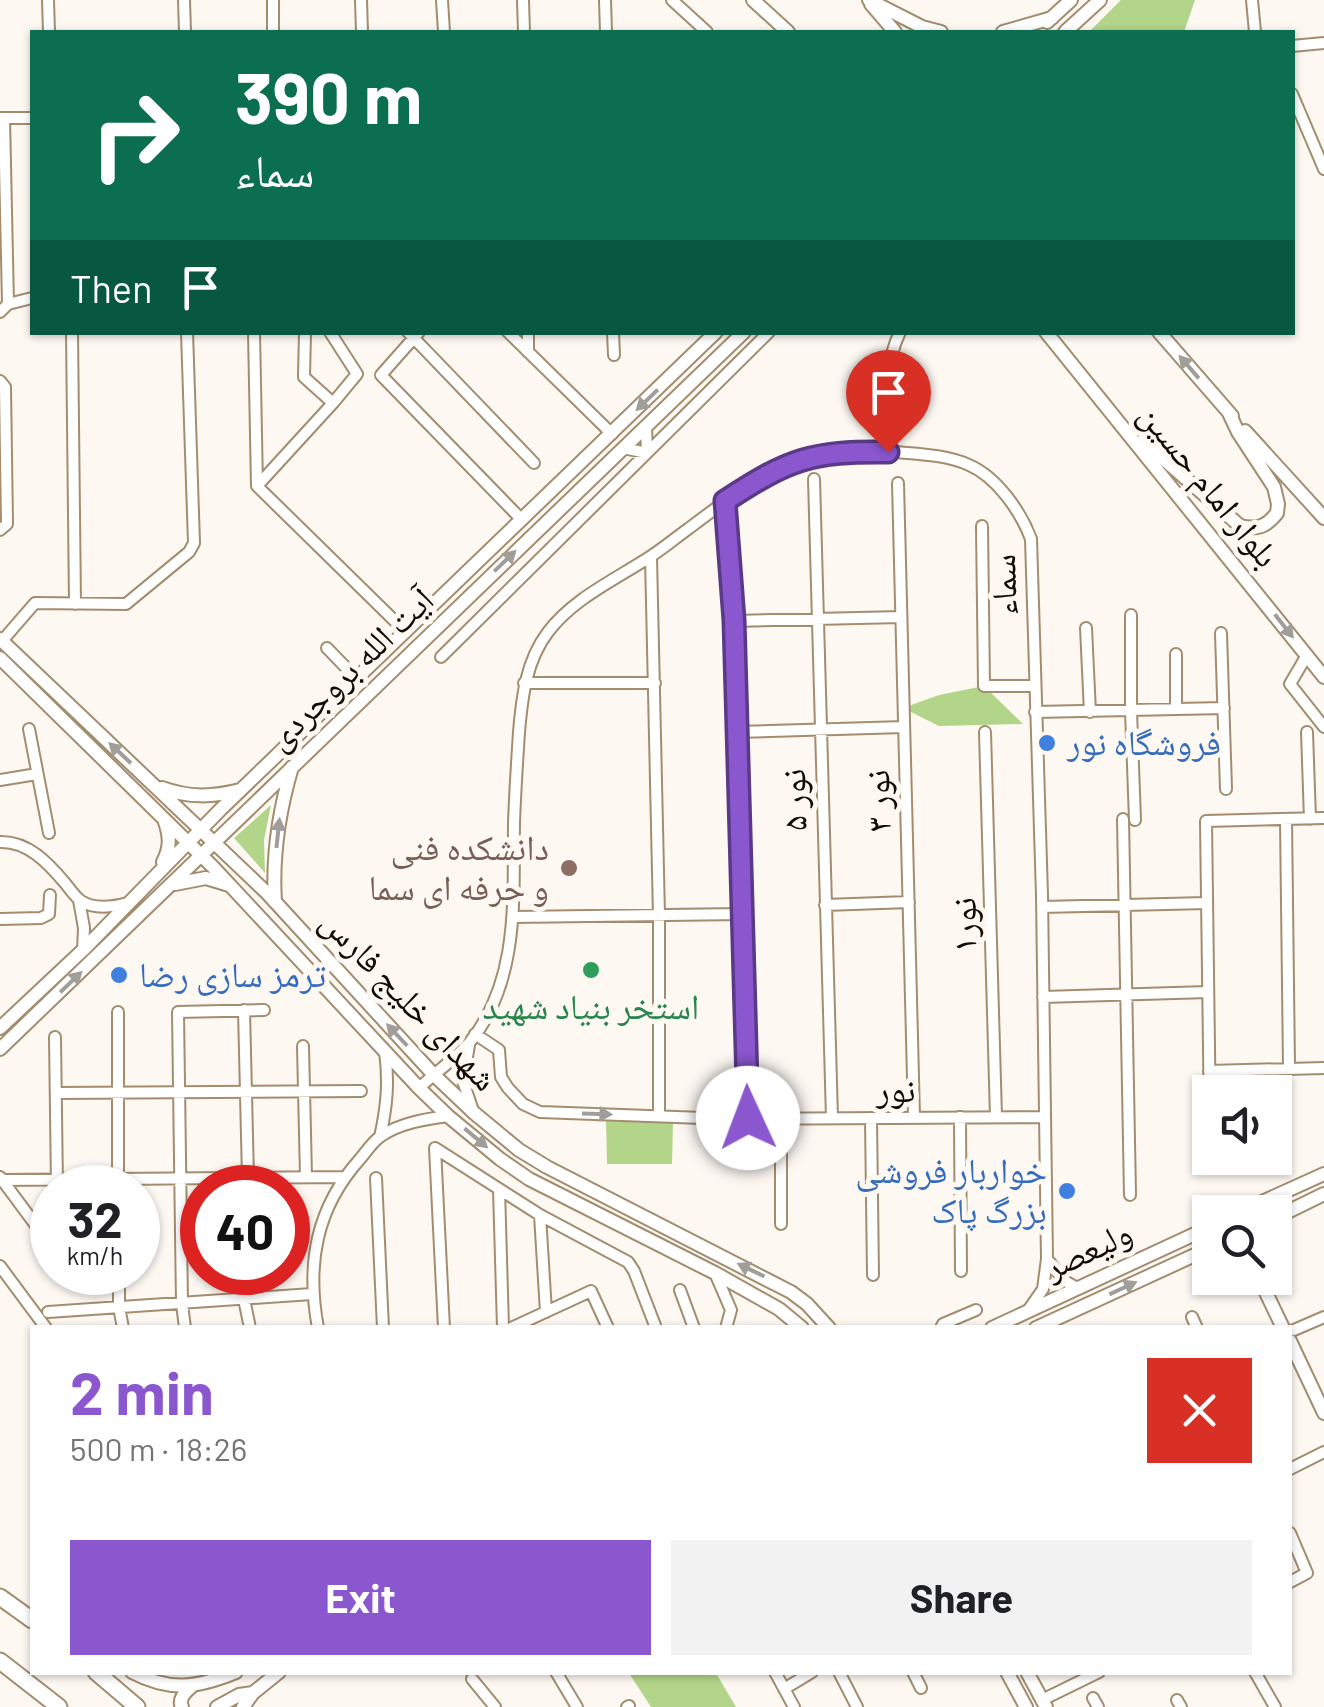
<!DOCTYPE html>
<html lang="en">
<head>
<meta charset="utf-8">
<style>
  body { margin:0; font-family:Barlow,"Noto Naskh Arabic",sans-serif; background:#f2f2f2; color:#202124; height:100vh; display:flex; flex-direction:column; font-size:38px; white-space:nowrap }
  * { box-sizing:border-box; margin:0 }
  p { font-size:32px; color:#757577 }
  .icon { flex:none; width:55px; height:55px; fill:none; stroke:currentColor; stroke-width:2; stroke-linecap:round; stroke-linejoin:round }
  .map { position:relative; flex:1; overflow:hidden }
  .drawer { position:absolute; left:30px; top:1325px; width:1262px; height:350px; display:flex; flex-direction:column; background:#fff; border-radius:0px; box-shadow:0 2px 8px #0004 }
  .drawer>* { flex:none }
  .hud { position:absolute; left:30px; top:30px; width:1265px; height:305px; border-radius:0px; box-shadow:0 2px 8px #0004; background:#0b6e4f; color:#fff; overflow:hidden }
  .controls { position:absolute; left:1192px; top:1075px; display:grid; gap:20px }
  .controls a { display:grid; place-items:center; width:100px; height:100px; border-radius:0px; background:#fff; box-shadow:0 2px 8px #0004; font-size:50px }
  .speed { position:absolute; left:30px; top:1165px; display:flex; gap:20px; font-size:50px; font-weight:700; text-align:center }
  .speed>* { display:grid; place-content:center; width:130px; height:130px; border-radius:50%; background:#fff; box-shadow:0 2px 8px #0004; line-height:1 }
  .speed small { font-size:25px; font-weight:400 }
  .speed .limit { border:15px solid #d22; background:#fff; color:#111 }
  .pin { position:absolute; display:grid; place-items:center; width:85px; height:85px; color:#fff; margin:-102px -42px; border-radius:50% 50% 50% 0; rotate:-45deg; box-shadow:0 0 10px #0007 }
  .pin .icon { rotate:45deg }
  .me { position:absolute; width:110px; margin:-55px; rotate:358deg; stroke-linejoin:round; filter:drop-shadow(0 0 8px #0008) }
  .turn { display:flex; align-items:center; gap:35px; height:210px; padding:0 40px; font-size:45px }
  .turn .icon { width:130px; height:130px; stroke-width:2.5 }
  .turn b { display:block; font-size:70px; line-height:85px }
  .then { display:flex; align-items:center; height:95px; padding:0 40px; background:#0003; gap:20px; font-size:38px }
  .round { display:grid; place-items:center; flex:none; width:105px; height:105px; border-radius:0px; background:#f2f2f2 }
  .headline { display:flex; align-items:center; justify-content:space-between; height:170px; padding:0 40px }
  h1 { font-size:60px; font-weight:700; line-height:75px; color:#8a57cf }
  .button { display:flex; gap:20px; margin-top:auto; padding:20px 40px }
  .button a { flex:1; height:115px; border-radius:0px; background:#8a57cf; color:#fff; font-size:40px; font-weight:700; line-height:115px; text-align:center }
  .button a+a { background:#f2f2f2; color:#202124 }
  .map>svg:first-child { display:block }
</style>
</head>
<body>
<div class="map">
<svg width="1324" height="1707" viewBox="0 0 1324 1707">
  <rect width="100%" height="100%" fill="#fdf8f2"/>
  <!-- green -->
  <path fill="#b3d58a" d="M 1121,0 L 1195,0 L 1184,32 L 1089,32 Z
    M 984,686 L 1023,724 L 939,726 L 903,708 L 939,695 Z
    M 271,805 L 264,840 L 265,873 L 234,838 Z
    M 606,1121 L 673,1123 L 672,1164 L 607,1164 Z
    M 629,1673 L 716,1673 L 736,1707 L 651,1707 Z"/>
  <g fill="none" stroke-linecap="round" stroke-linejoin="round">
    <defs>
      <path id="minor" d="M 48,0 L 49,32
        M 184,0 L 185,32
        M 273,0 L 273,32
        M 361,0 L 362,32
        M 442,0 L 444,32
        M 523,0 L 524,32
        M 605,0 L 606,32
        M 672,0 L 707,32
        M 1252,0 L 1255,32
        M 1292,46 L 1324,43
        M 1292,94 L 1324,169
        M 0,118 L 32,118
        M 4,118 L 8,304
        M 0,312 L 8,304 L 32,298
        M 72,332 L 75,604
        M 254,332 L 257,486 L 406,632
        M 330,332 L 357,374 L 333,403
        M 408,332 L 534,463
        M 419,332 L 381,375 L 522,520
        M 508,332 L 612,434
        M 528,332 L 528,352
        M 613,332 L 614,355
        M 0,381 L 5,387 L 7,524 L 0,530
        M 623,448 L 647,453 L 646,427
        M 888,452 C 888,413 882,368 900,332
        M 814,479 L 832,1118
        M 898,483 L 914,1117
        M 258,485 L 333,403 L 304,377 L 305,332
        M 725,501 L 734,621 L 747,1118
        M 982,526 L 984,686 L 1034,686
        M 651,557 L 659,916 L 659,1115
        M 1131,615 L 1131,711 L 1135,820
        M 734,621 L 901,617
        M 1086,628 L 1090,712
        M 1221,633 L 1226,789
        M 2,641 L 35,603 L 126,604 L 189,552 L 194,543 L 187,332
        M 327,648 L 357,679
        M 1176,654 L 1176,709
        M 1307,655 L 1290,684 L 1324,727
        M 441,657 L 769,332
        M 524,683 L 655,683
        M 1035,712 L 1224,708
        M 29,729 L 49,833
        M 737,732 L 904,727
        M 985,732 L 996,1117
        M 1307,732 L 1310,819
        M 0,780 L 37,774
        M 1123,819 L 1130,1195
        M 1286,819 L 1289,1068
        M 0,842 C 28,841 48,863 65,883 C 70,889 75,897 81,901 C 95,910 113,907 128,903
        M 79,900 L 84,928 L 83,950
        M 825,905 L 909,902
        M 1042,907 L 1207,903
        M 513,917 L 742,914
        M 0,919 L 41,918 L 49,914 L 50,895
        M 1043,997 L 1208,992
        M 244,1010 L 248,1178
        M 118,1012 L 118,1188
        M 475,1034 L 499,1050 L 501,1077 L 508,1088 L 523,1104 L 540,1112 L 730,1119 L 1045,1117
        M 55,1037 L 57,1188
        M 469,1045 L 463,1081 L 473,1111
        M 303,1046 L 306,1177
        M 1209,1071 L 1324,1068
        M 419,1088 C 436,1072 455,1059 470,1042 C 520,980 513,898 514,823 C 515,793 517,763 519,732 C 522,697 526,661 548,632 C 572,600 612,581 645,560 C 660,551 674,539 688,529 C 761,474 799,445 895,452 C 919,454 947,455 969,465 C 997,477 1021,512 1031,539 L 1042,895 L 1047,1259 L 1043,1289 L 1027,1312
        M 56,1093 L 361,1091
        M 960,1117 L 961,1271
        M 781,1118 L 781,1224
        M 871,1118 L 873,1275
        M 1210,1124 L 1206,821 L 1324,818
        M 380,1137 C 387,1106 389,1082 385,1051
        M 435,1148 L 540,1215 L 628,1262 L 634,1271 L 656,1328
        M 435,1148 L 444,1328
        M 0,1177 L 52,1247
        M 376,1178 L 383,1328
        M 2,1180 L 344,1177
        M 499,1189 L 503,1328
        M 540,1215 L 546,1312
        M 1047,1259 L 1065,1281 L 1077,1288
        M 0,1266 L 46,1328
        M 60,1272 L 61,1274
        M 119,1272 L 119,1307 L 123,1328
        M 715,1273 L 731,1310 L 726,1328
        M 680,1290 L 694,1328
        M 244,1299 L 250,1328
        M 48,1312 L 312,1294
        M 1192,1317 L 1197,1328
        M 185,1328 L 182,1304 L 178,1012 L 264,1010
        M 318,1328 C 306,1264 316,1208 360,1159 C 366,1152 373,1141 381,1136 C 400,1123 426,1119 448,1116
        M 511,1328 L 591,1291 L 608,1328
        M 941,1328 L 943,1324 L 976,1310
        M 1294,1330 L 1324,1317
        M 1290,1469 L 1324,1452
        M 1290,1533 L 1307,1573 L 1290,1582
        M 556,1672 L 577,1707
        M 775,1672 L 794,1707
        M 839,1672 L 857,1707
        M 913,1672 L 921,1688
        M 1255,1672 L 1275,1707
        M 472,1679 L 495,1707
        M 784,1689 L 812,1672
        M 1093,1698 L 1098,1707
        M 1042,1700 L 1099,1672
        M 1177,1700 L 1181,1707
        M 627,1707 L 629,1706"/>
      <path id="major" d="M 753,0 L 788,32
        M 869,0 L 922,27 L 941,32
        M 871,4 L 895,32
        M 1047,22 L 1071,0
        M 1003,32 L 1052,18
        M 1065,32 L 1100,0
        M 1046,332 L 1324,677
        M 1159,332 L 1232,416
        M 1245,431 L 1324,518
        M 1143,441 L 1240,526 C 1257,530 1266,527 1277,513 L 1278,504 L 1274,487 L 1238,432 L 1229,413
        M 0,639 L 267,893 L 433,1074 L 473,1112 L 519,1150 L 547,1167 L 791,1292 L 807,1304 L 829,1328
        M 0,658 L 213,867 L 419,1088 L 448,1116 L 500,1159 L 529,1179 L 715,1273 L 779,1309 L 802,1328
        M 162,788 C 189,798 213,797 240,790
        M 163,862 C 171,846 170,836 164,819
        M 175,884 L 206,878 L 229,885
        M 275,902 C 272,856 279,811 292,767
        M 0,1028 L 83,950 L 221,809 L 716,332
        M 0,1049 L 744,332
        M 1240,1212 L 1324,1174
        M 1275,1218 L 1324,1194
        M 1259,1278 L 1283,1328
        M 992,1328 L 1210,1227
        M 1036,1328 L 1210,1248
        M 1290,1341 L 1324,1413
        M 132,1672 C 170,1692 197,1688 236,1672
        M 1007,1672 L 1026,1707
        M 1027,1672 L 1046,1707
        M 182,1707 C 178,1699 185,1692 191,1687
        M 217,1707 L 239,1695 L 253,1693
        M 243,1707 L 253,1693 L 279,1672"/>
      <path id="highway" d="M 0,1597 L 32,1620
        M 0,1661 L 59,1707
        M 96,1672 L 137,1707"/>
    </defs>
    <!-- minor casing -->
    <use href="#minor" stroke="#a38d6f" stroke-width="14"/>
    <!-- major casing -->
    <use href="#major" stroke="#a38d6f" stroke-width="16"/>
    <!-- highway casing -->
    <use href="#highway" stroke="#a38d6f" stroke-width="19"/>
    <!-- minor -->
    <use href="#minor" stroke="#fff" stroke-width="10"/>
    <!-- major -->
    <use href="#major" stroke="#fff" stroke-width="12"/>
    <!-- highway -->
    <use href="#highway" stroke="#fff" stroke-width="15"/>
  </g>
  <!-- one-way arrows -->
  <defs><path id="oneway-solid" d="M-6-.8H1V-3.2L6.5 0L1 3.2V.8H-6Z" transform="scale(2.5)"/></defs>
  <g fill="#a19e9a">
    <use href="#oneway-solid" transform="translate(1189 367) rotate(-131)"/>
    <use href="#oneway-solid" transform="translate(647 400) rotate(136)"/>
    <use href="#oneway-solid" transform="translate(505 561) rotate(-44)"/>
    <use href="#oneway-solid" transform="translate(1284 626) rotate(52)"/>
    <use href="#oneway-solid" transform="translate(120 753) rotate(-137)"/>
    <use href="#oneway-solid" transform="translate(278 833) rotate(-84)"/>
    <use href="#oneway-solid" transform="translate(71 982) rotate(-44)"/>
    <use href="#oneway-solid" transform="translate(397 1035) rotate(-133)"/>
    <use href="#oneway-solid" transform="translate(597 1114) rotate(2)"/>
    <use href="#oneway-solid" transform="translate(476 1138) rotate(40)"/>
    <use href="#oneway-solid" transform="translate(751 1270) rotate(-154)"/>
    <use href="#oneway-solid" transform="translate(1123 1288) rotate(-25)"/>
  </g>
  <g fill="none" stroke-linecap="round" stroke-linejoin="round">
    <defs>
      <path id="route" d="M 748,1118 L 734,620 L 725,501 C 789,459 811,451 888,452"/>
    </defs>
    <!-- route casing -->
    <use href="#route" stroke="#5a3987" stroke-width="25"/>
    <!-- route -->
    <use href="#route" stroke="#8a57cf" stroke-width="18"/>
  </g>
  <!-- markers -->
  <g fill="#3f7fe0" stroke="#fdf8f2" stroke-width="4">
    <circle cx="1047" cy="743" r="10"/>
    <circle cx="119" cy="975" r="10"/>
    <circle cx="1067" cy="1191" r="10"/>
  </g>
  <circle fill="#8d6e63" stroke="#fdf8f2" stroke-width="4" cx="569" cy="868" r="10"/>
  <circle fill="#2e9e5b" stroke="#fdf8f2" stroke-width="4" cx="591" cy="970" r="10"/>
  <g text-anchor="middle" stroke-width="10" stroke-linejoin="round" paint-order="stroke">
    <!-- street labels -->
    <g font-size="35" fill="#130c03" stroke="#fdf8f2">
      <text transform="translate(1209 485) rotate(51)" y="12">بلوار امام حسین</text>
      <text transform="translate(1004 585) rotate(-92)" y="12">سماء</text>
      <text transform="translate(350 669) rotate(-44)" y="12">آیت الله بروجردی</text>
      <text transform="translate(794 800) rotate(-92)" y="12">نور ۵</text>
      <text transform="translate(878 801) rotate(-92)" y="12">نور ۳</text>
      <text transform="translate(964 925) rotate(-91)" y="12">نور۱</text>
      <text transform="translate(409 1000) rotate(46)" y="12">شهدای خلیج فارس</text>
      <text x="896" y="1102">نور</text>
      <text transform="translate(1088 1250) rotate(-25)" y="12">ولیعصر</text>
    </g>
    <!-- shop labels -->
    <g font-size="35" fill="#366cbe" stroke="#fdf8f2" text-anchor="start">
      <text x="1067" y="755">فروشگاه نور</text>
      <text x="139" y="987">ترمز سازی رضا</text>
      <text x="1047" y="1183" text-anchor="end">خواربار فروشی<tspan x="1047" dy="40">بزرگ پاک</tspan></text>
    </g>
    <!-- education labels -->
    <g font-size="35" fill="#785e54" stroke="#fdf8f2" text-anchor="end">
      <text x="549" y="860">دانشکده فنی<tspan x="549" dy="40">و حرفه ای سما</tspan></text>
    </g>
    <!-- leisure labels -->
    <g font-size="35" fill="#27864d" stroke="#fdf8f2">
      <text x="591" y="1019">استخر بنیاد شهید</text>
    </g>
  </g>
</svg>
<div class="controls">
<a><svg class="icon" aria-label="sound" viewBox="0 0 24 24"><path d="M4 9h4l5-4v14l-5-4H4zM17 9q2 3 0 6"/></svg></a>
<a><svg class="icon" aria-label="search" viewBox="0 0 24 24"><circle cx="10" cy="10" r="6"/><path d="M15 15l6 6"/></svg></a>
</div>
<div class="speed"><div>32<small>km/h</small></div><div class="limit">40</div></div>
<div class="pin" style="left:888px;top:452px;background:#d93025"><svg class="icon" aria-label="arrive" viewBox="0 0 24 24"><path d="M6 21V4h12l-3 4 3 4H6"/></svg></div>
<svg class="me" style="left:748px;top:1118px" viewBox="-20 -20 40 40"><circle r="19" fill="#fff"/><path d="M0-13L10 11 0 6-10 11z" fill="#8a57cf"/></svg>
<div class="hud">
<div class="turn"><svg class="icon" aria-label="right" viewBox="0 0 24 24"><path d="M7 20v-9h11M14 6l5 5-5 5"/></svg><div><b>390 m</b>سماء</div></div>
<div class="then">Then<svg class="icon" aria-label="arrive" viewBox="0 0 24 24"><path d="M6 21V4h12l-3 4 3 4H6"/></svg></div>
</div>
<section class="drawer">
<div class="headline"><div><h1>2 min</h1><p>500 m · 18:26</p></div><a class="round" style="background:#d93025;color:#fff"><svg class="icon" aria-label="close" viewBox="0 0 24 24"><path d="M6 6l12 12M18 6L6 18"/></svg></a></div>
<div class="button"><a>Exit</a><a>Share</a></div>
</section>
</div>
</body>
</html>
